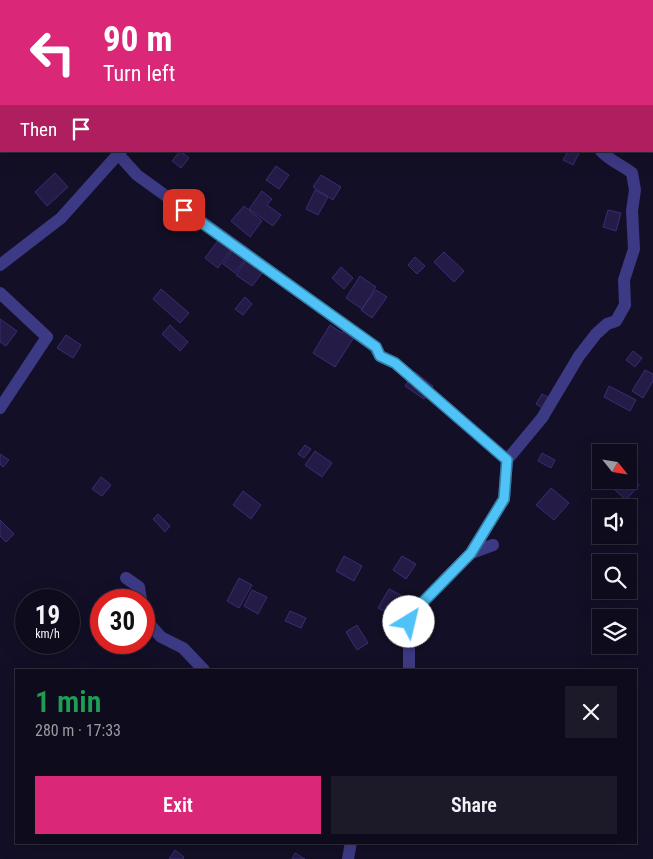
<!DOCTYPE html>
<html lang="en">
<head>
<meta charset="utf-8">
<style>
  body { margin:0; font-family:"Roboto Condensed",sans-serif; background:#1c1929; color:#f1f3f6; height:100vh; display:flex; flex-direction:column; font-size:19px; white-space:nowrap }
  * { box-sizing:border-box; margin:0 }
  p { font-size:16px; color:#9b9ba3 }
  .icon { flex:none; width:28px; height:28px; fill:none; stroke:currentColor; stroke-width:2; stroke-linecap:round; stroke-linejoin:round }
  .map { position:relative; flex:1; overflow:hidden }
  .panel { position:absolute; left:15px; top:669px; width:622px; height:175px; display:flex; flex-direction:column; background:#0e0b1c; border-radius:0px; box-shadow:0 5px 20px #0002,0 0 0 1px #2e2b3b }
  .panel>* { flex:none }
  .banner { position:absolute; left:0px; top:0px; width:654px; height:152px; box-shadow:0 5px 20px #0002,0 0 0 1px #2e2b3b; background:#db2777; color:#fff; overflow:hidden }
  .needle { width:32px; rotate:120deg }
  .tools { position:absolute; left:592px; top:444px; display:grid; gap:10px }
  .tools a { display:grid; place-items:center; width:45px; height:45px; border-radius:0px; background:#0e0b1c; box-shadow:0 5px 20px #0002,0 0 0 1px #2e2b3b; font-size:25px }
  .speed { position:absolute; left:15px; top:589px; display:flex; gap:10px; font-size:25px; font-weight:700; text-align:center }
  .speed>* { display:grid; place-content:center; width:65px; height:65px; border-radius:50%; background:#0e0b1c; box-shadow:0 5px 20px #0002,0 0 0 1px #2e2b3b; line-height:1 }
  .speed small { font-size:12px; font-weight:400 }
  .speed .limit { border:8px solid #d22; background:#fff; color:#111 }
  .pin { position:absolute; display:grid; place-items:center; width:42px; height:42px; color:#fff; margin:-21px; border-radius:10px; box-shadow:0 2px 8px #0006 }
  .me { position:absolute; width:55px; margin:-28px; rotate:36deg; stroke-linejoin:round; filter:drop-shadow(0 0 4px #0008) }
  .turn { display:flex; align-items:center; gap:18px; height:105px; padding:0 20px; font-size:22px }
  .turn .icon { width:65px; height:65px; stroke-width:2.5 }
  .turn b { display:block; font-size:35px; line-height:42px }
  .then { display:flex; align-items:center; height:48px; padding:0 20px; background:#0003; gap:10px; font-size:19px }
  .round { display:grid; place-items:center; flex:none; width:52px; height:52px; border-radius:0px; background:#1c1929 }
  .headline { display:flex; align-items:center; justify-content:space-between; height:85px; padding:0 20px }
  h1 { font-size:30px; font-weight:600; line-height:38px; color:#1e9e55 }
  .primary-button { display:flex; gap:10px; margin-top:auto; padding:10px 20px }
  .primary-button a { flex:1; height:58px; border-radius:0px; background:#db2777; color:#fff; font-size:20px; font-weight:600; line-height:58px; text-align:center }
  .primary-button a+a { background:#1c1929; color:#f1f3f6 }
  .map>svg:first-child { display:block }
</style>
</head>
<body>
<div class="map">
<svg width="653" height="859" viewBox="0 0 653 859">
  <rect width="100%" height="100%" fill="#130f26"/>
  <!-- building -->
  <path fill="#241b47" stroke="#3b2d73" d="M 180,151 L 189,158 L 181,168 L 172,161 Z
    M 568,151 L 580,151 L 573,165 L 563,160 Z
    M 276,166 L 289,175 L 279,189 L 266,180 Z
    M 55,173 L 68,187 L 47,206 L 35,192 Z
    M 321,175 L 341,187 L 333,200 L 313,187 Z
    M 315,190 L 328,197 L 318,215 L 306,209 Z
    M 262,191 L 272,199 L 267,205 L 281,215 L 273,226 L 249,209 Z
    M 244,206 L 262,221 L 250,237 L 231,221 Z
    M 608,210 L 621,213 L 616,231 L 603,227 Z
    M 220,238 L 232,248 L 218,268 L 205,258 Z
    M 233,249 L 246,258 L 235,273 L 223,264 Z
    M 444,252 L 464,271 L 454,282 L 434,262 Z
    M 415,257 L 425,266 L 417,274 L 408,265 Z
    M 246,260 L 263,272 L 252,286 L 236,275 Z
    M 341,267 L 353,278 L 344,289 L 332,278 Z
    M 360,276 L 376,287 L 362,309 L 346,298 Z
    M 161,289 L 189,313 L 180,323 L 153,299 Z
    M 376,290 L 387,297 L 372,318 L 361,310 Z
    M 245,297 L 252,304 L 243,315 L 235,309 Z
    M 0,319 L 17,331 L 6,346 L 0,342 Z
    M 170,325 L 188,342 L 180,351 L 162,334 Z
    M 330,325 L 342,333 L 345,328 L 356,334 L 335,367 L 313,353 Z
    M 66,335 L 81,345 L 73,358 L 57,348 Z
    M 633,351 L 642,358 L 635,367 L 626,360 Z
    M 645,370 L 653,374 L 653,381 L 643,398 L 632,391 Z
    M 415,372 L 433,386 L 424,399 L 405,386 Z
    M 609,386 L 636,400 L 630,411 L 604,397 Z
    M 542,394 L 550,398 L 544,409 L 536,404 Z
    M 305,445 L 311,449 L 304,458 L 298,454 Z
    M 315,451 L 332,463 L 322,477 L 305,465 Z
    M 542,453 L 555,460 L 551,468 L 538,461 Z
    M 0,454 L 9,460 L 3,467 L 0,464 Z
    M 629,476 L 639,485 L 626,500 L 606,482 L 607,480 L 629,480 Z
    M 101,477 L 111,485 L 102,496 L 92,489 Z
    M 551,488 L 569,503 L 554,520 L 536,505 Z
    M 243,491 L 261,505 L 251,519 L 233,505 Z
    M 615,500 L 625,507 L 624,508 L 610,508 Z
    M 158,514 L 170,526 L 165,532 L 153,519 Z
    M 0,520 L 14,534 L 6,542 L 0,536 Z
    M 344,556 L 362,566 L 354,581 L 336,571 Z
    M 402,556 L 416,564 L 406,579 L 393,570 Z
    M 239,578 L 252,585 L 239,608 L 227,601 Z
    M 389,589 L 410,600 L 400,620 L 378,608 Z
    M 252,590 L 267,597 L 258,614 L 244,606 Z
    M 290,611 L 306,618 L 301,628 L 285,621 Z
    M 357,625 L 368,643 L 357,650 L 346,632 Z
    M 175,850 L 184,857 L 183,859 L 169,859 Z
    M 295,853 L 305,859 L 292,859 Z"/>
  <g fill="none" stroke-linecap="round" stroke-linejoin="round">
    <!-- minor -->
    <path stroke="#3d3a85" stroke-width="12" d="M 137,1 L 138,0
      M 244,1 L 246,1
      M 118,154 L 137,175 L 375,347 L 380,356 L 395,363 L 507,460
      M 0,265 L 61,218 L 121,151
      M 0,293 L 47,337 L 0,408
      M 471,553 L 504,499 L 507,460 L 542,418 L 579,356 L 596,334 L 607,324 L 616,321 L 625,305 L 624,280 L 634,249 L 632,211 L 635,190 L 632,173 C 622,165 610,161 601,151
      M 126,578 L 139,587 L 141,600
      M 144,618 L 161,637 L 183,648 L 204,670
      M 409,670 L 409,622 L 424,601 L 471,553 L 493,545
      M 348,859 L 351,842"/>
  </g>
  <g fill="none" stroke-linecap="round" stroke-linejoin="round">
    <defs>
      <path id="route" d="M 184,210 L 376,347 L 380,356 L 395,363 L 507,460 L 504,499 L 471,553 L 424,601 L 409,622"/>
    </defs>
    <!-- route casing -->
    <use href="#route" stroke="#337fa1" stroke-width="12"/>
    <!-- route -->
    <use href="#route" stroke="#4fc3f7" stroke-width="9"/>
  </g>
</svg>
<div class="tools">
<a><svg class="needle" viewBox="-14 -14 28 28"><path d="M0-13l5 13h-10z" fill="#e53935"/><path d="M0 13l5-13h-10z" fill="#9b9ba3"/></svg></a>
<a><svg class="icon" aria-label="sound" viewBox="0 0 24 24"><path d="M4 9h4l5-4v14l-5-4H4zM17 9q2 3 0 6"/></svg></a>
<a><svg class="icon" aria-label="search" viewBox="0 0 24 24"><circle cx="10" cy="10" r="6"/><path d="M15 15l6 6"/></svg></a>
<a><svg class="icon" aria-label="layers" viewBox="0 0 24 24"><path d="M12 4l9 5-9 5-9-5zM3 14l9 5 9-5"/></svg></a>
</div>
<div class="speed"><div>19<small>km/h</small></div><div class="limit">30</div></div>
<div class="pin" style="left:184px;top:210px;background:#d93025"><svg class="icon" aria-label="arrive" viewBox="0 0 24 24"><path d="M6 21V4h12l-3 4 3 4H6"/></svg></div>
<svg class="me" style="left:409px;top:622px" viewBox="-20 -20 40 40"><circle r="19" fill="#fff"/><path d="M0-13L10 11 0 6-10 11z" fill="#4fc3f7"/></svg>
<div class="banner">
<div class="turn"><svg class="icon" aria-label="left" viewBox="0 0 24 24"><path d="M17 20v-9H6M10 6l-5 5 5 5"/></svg><div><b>90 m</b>Turn left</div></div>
<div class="then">Then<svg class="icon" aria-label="arrive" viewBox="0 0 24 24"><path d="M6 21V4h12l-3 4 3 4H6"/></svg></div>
</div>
<section class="panel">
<div class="headline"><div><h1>1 min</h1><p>280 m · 17:33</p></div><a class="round"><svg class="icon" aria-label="close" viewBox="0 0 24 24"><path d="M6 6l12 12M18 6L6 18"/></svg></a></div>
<div class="primary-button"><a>Exit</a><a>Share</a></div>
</section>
</div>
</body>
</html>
